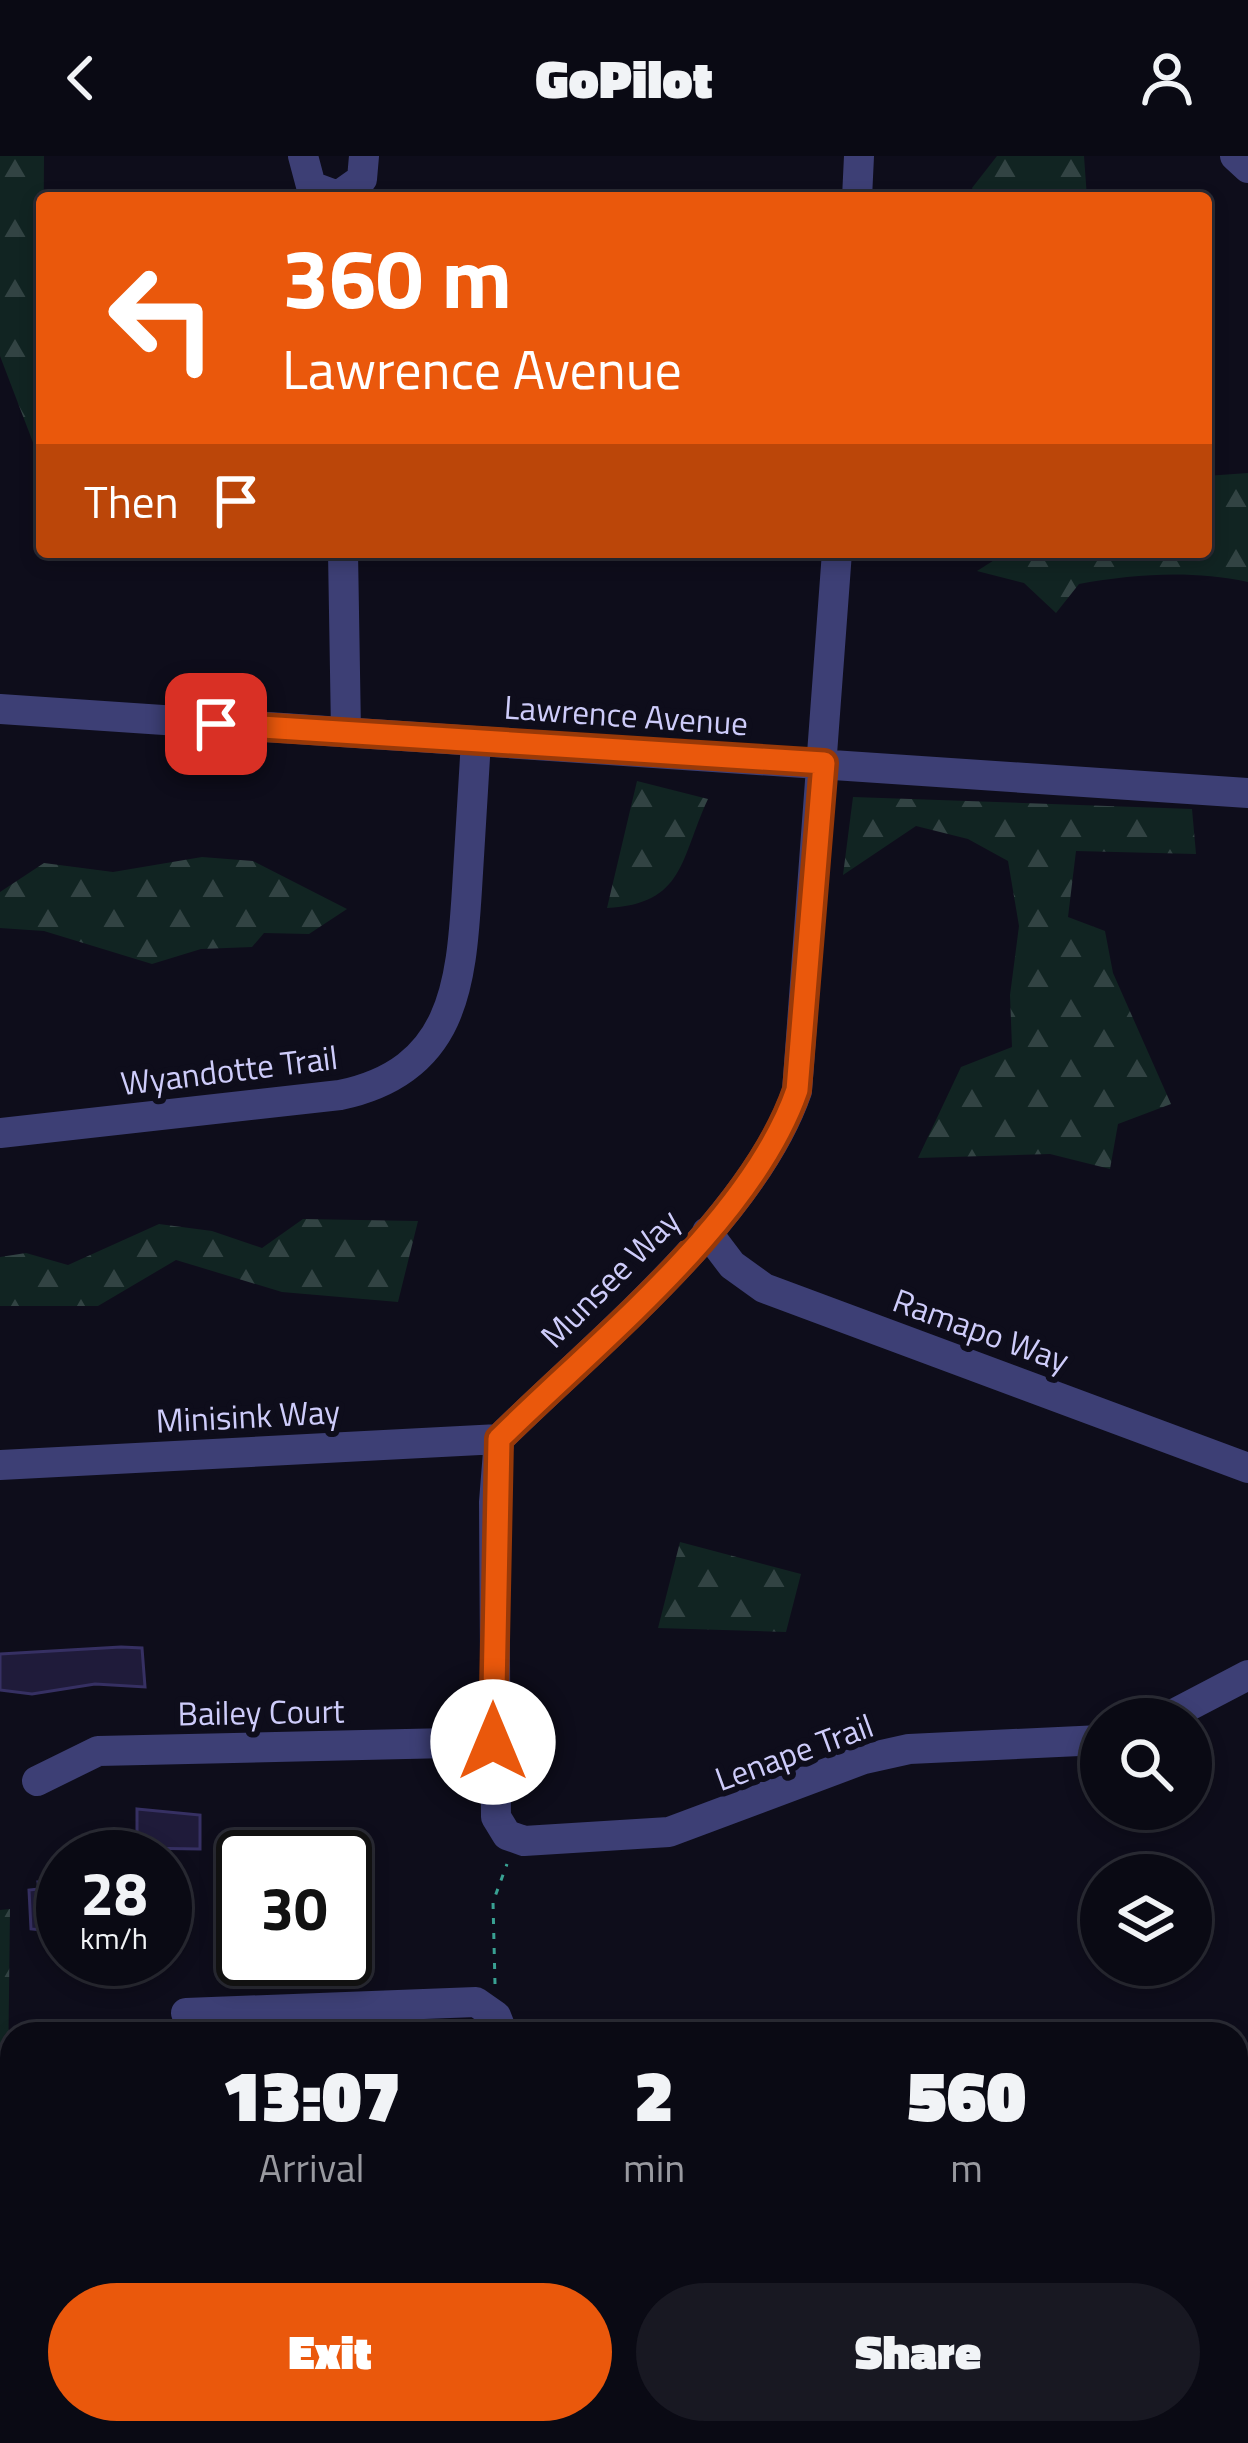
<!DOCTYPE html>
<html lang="en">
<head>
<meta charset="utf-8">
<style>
  body { margin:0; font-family:"Titillium Web",sans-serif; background:#181822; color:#f1f3f6; height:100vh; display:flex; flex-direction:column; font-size:45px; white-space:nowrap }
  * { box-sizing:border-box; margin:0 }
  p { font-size:39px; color:#999aa0 }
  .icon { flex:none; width:66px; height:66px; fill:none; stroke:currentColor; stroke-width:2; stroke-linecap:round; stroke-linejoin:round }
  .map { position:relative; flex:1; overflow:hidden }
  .side { position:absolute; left:0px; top:1866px; width:1248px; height:423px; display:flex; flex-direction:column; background:#0a0a14; border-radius:36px 36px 0 0; box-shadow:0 6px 18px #0003,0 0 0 3px #2a2b34 }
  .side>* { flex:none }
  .hud { position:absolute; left:36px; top:36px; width:1176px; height:366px; border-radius:12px; box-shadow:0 6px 18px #0003,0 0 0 3px #2a2b34; background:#ea580c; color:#fff; overflow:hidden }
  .tools { position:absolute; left:1080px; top:1542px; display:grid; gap:24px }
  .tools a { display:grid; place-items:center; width:132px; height:132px; border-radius:50%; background:#0a0a14; box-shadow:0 6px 18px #0003,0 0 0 3px #2a2b34; font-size:60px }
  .speed { position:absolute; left:36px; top:1674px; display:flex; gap:24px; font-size:60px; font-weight:700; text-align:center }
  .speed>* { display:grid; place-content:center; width:156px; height:156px; border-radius:50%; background:#0a0a14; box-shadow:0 6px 18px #0003,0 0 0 3px #2a2b34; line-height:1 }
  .speed small { font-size:30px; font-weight:400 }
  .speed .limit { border:6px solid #111; border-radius:18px; background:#fff; color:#111 }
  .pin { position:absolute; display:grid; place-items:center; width:102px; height:102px; color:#fff; margin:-51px; border-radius:24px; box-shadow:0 6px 18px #0006 }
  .me { position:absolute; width:132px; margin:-66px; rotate:0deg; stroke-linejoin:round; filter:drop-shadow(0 0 9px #0008) }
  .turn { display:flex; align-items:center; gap:42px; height:252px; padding:0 48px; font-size:54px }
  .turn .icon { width:156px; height:156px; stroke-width:2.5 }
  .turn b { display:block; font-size:84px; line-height:102px }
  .then { display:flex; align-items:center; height:114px; padding:0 48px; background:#0003; gap:24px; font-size:45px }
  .eta { display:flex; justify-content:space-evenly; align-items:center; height:204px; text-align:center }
  .eta b { font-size:72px; font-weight:800; line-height:84px }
  .action { display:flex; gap:24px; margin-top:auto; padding:24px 48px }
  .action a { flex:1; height:138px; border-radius:72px; background:#ea580c; color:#fff; font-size:48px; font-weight:800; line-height:138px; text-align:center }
  .action a+a { background:#181822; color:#f1f3f6 }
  header { display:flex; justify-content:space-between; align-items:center; height:156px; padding:0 48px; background:#0a0a14; font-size:54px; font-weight:800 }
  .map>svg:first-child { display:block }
</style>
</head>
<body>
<header><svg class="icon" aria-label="back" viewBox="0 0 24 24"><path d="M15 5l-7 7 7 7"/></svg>GoPilot<svg class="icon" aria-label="person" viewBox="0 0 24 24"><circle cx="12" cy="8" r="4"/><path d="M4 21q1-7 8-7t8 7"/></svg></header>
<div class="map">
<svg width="1248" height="2287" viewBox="0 0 1248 2287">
  <defs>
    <pattern id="grass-dots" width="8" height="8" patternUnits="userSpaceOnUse" patternTransform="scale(3)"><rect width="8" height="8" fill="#112422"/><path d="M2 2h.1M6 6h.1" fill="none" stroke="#324343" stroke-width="1.8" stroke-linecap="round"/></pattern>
    <pattern id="forest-firs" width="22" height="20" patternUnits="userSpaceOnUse" patternTransform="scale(3)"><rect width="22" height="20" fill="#112422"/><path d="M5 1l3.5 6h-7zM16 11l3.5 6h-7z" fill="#324343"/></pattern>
  </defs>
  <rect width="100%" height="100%" fill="#0e0d1b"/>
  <!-- grass -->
  <path fill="url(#grass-dots)" d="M 622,2277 L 774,2277 L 774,2287 L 623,2287 Z"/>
  <!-- forest -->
  <path fill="url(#forest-firs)" d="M 0,0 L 44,0 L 42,310 L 0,200 Z
    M 997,0 L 1084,0 L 1087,42 L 977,42 L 972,32 Z
    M 1248,317 L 1248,426 C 1190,414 1136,418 1079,428 L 1056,457 L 1024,427 L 977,415 L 1007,396 L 1206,396 L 1206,320 Z
    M 637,625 L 708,643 C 680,703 685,748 607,752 Z
    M 853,641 L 1192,653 L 1196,698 L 1076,695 L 1068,761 L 1105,775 L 1113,817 L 1171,948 L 1118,968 L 1110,1013 L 1050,998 L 918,1002 L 961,911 L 1012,891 L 1010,839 L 1019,770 L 1008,705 L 968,683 L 916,670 L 843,719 Z
    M 202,701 L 253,705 L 347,753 L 309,778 L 264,777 L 252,791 L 201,793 L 152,808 L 44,775 L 0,772 L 0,736 L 44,707 L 113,716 Z
    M 303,1063 L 418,1065 L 398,1146 L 282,1136 L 176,1104 L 98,1150 L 0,1150 L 0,1101 L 26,1097 L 68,1109 L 159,1068 L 212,1075 L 262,1092 Z
    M 680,1386 L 801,1418 L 786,1476 L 658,1472 Z
    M 10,1753 L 7,2005 L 0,2005 L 0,1754 Z
    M 0,2158 L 12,2158 L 12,2250 L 0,2241 Z
    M 216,2277 L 367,2277 L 376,2287 L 218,2287 Z
    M 401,2277 L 452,2277 L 443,2287 L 383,2287 Z"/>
  <!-- building -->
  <path fill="#1f1b3a" stroke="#363063" stroke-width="3" d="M 121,1491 L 142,1492 L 145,1531 L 95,1528 L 32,1538 L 0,1534 L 0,1498 Z
    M 137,1653 L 200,1659 L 200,1693 L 137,1692 Z
    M 59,1725 L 63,1776 L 31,1773 L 29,1734 L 39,1733 L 38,1726 Z"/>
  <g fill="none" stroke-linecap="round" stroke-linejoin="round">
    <!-- path -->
    <path stroke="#39a193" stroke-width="3" stroke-dasharray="6 9" stroke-linecap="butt" d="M 495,1828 L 493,1746 L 507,1708"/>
    <!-- minor -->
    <path stroke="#3d3f75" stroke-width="30" d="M 303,0 L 311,30 L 338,40 L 362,23 L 364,0
      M 1235,0 L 1248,12
      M 857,42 L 859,0
      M 343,396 L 346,576
      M 837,396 L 797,935 C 753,1062 596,1187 499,1283 L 494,1346 L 496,1661 L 507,1679 L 524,1685 L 669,1676 L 864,1603 L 909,1593 L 1101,1584
      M 0,553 L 1248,637
      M 0,977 L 340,939 C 454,915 461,830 467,733 C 470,684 473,634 476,585
      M 707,1076 L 732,1109 L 764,1132 L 1248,1312
      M 0,1309 L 499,1283
      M 1164,1563 L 1248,1519
      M 37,1625 L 98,1595 L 493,1586
      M 186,1857 L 476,1846 L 496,1860 L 503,1878
      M 1236,2059 L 1248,2058
      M 0,2149 L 12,2148
      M 808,2277 L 809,2287
      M 1213,2277 L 1214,2287"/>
  </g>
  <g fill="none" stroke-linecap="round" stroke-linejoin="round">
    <defs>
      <path id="route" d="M 216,568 L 824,607 L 797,934 C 752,1064 597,1186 499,1283 L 493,1586"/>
    </defs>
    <!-- route casing -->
    <use href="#route" stroke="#983908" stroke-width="30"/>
    <!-- route -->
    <use href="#route" stroke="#ea580c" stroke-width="21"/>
  </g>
  <g text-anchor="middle" stroke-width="12" stroke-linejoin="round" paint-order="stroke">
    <!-- street labels -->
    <g font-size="33" fill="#ceccfa" stroke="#0e0d1b">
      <text transform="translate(626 559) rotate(4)" y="12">Lawrence Avenue</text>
      <text transform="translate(229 914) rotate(-7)" y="12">Wyandotte Trail</text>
      <text transform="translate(610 1122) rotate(-45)" y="12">Munsee Way</text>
      <text transform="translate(981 1174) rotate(20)" y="12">Ramapo Way</text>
      <text transform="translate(248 1260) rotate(-3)" y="12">Minisink Way</text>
      <text transform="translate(261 1556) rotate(-1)" y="12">Bailey Court</text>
      <text transform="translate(794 1596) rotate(-20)" y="12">Lenape Trail</text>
    </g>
  </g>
</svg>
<div class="tools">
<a><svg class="icon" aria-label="search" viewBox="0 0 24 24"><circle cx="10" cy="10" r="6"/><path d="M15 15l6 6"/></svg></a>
<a><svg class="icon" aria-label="layers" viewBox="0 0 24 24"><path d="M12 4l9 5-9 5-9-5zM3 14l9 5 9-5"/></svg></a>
</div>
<div class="speed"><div>28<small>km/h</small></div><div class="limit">30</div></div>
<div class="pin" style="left:216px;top:568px;background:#d93025"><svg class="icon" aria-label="arrive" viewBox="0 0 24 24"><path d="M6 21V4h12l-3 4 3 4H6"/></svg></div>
<svg class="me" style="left:493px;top:1586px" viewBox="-20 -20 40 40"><circle r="19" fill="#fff"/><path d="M0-13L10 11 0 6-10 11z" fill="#ea580c"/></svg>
<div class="hud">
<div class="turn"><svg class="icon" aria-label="left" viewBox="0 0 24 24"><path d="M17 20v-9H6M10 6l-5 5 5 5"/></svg><div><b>360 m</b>Lawrence Avenue</div></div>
<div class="then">Then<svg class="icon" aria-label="arrive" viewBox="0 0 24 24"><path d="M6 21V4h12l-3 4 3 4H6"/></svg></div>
</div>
<section class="side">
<div class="eta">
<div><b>13:07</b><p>Arrival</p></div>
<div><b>2</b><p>min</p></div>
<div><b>560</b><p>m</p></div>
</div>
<div class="action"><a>Exit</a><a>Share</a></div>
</section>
</div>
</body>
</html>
